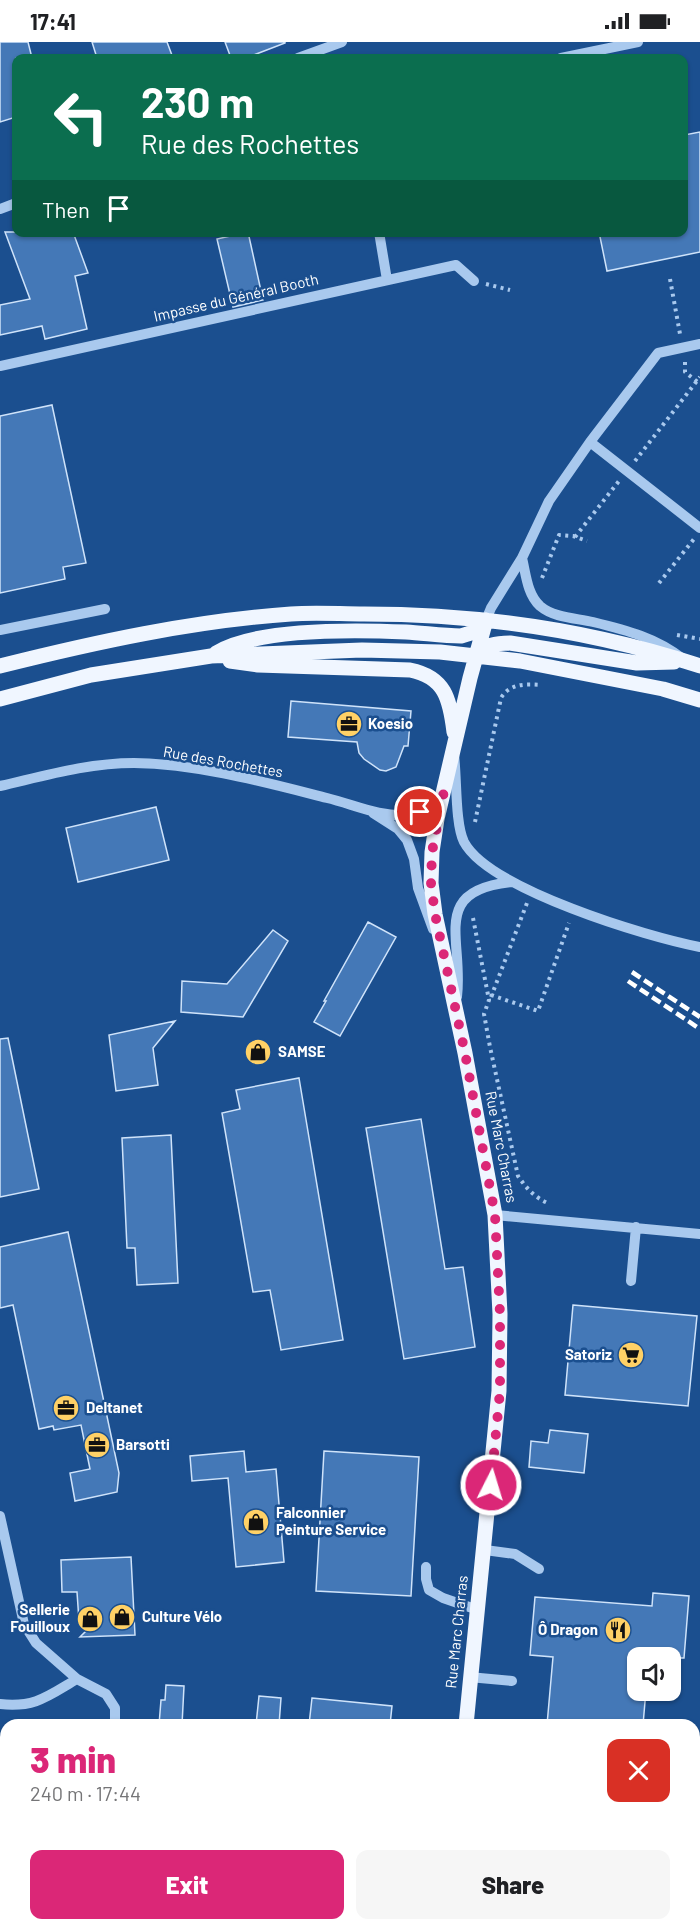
<!DOCTYPE html>
<html lang="en">
<head>
<meta charset="utf-8">
<style>
  body { margin:0; font-family:Barlow,sans-serif; background:#f6f6f6; color:#202124; height:100vh; display:flex; flex-direction:column; font-size:22px; white-space:nowrap }
  * { box-sizing:border-box; margin:0 }
  p { font-size:20px; color:#757577 }
  .icon { flex:none; width:33px; height:33px; fill:none; stroke:currentColor; stroke-width:2; stroke-linecap:round; stroke-linejoin:round }
  .map { position:relative; flex:1; overflow:hidden }
  .details { position:absolute; left:0px; top:1677px; width:700px; height:212px; display:flex; flex-direction:column; background:#fff; border-radius:18px 18px 0 0; box-shadow:0 2px 4px #0004 }
  .details>* { flex:none }
  .top-card { position:absolute; left:12px; top:12px; width:676px; height:183px; border-radius:12px; box-shadow:0 2px 4px #0004; background:#0b6e4f; color:#fff; overflow:hidden }
  .buttons { position:absolute; left:627px; top:1605px; display:grid; gap:12px }
  .buttons a { display:grid; place-items:center; width:54px; height:54px; border-radius:12px; background:#fff; box-shadow:0 2px 4px #0004; font-size:30px }
  .pin { position:absolute; display:grid; place-items:center; width:51px; height:51px; color:#fff; margin:-26px; border:3px solid #fff; border-radius:50%; box-shadow:0 2px 6px #0007 }
  .me { position:absolute; width:66px; margin:-33px; rotate:5deg; stroke-linejoin:round; filter:drop-shadow(0 0 4px #0008) }
  .turn { display:flex; align-items:center; gap:21px; height:126px; padding:0 30px; font-size:27px }
  .turn .icon { width:78px; height:78px; stroke-width:2.5 }
  .turn b { display:block; font-size:42px; line-height:51px }
  .then { display:flex; align-items:center; height:57px; padding:0 30px; background:#0003; gap:12px; font-size:22px }
  .round { display:grid; place-items:center; flex:none; width:63px; height:63px; border-radius:12px; background:#f6f6f6 }
  .headline { display:flex; align-items:center; justify-content:space-between; height:102px; padding:0 30px }
  h1 { font-size:36px; font-weight:800; line-height:45px; color:#db2777 }
  .primary-button { display:flex; gap:12px; margin-top:auto; padding:12px 30px }
  .primary-button a { flex:1; height:69px; border-radius:12px; background:#db2777; color:#fff; font-size:24px; font-weight:800; line-height:69px; text-align:center }
  .primary-button a+a { background:#f6f6f6; color:#202124 }
  .status { display:flex; justify-content:space-between; align-items:center; height:42px; padding:0 30px; background:#fff; direction:ltr }
  .status svg { height:16px; fill:currentColor }
  .map>svg:first-child { display:block }
</style>
</head>
<body>
<div class="status"><b>17:41</b><svg viewBox="0 0 49 12"><path d="M0 12V9h3v3zM5 12V6h3v6zM10 12V3h3v9zM15 12V0h3v12zM26 1h20v11H26zM47 4h2v5h-2z"/></svg></div>
<div class="map">
<svg width="700" height="1888" viewBox="0 0 700 1888">
  <rect width="100%" height="100%" fill="#1b4f8f"/>
  <!-- building -->
  <path fill="#4478b7" stroke="#cfe3fa" stroke-width="1.5" d="M 0,0 L 28,0 L 32,16 L 16,16 L 16,75 L 0,80 Z
    M 92,0 L 167,0 L 173,16 L 97,16 Z
    M 225,0 L 285,0 L 285,1 L 246,16 L 231,16 Z
    M 700,90 L 700,210 L 607,229 L 599,190 L 684,190 L 684,93 Z
    M 5,190 L 73,190 L 88,231 L 75,234 L 87,287 L 45,297 L 42,284 L 0,293 L 0,263 L 30,257 Z
    M 248,190 L 263,258 L 233,265 L 217,197 Z
    M 52,363 L 86,521 L 63,525 L 65,537 L 0,551 L 0,374 Z
    M 291,659 L 411,669 L 408,704 L 404,704 L 396,725 L 386,729 L 380,728 L 364,717 L 359,711 L 357,700 L 288,695 Z
    M 156,765 L 169,818 L 78,840 L 66,786 Z
    M 368,880 L 396,895 L 340,994 L 314,980 L 326,959 L 324,959 Z
    M 273,888 L 288,899 L 243,975 L 181,970 L 182,939 L 227,942 Z
    M 175,979 L 153,1006 L 158,1043 L 116,1049 L 109,993 Z
    M 8,996 L 39,1147 L 0,1155 L 0,997 Z
    M 299,1036 L 343,1298 L 281,1308 L 270,1248 L 253,1250 L 222,1071 L 240,1067 L 236,1048 Z
    M 421,1077 L 445,1227 L 463,1225 L 475,1305 L 404,1317 L 366,1086 Z
    M 171,1093 L 178,1241 L 137,1243 L 135,1206 L 127,1206 L 122,1096 Z
    M 68,1190 L 119,1431 L 117,1450 L 75,1459 L 70,1431 L 90,1427 L 81,1383 L 54,1388 L 53,1384 L 39,1387 L 13,1263 L 0,1266 L 0,1205 Z
    M 573,1263 L 697,1274 L 688,1364 L 565,1353 Z
    M 550,1388 L 588,1392 L 584,1431 L 529,1425 L 531,1399 L 548,1401 Z
    M 244,1409 L 246,1430 L 276,1427 L 284,1520 L 236,1525 L 228,1436 L 192,1439 L 190,1414 Z
    M 324,1409 L 419,1415 L 411,1554 L 316,1549 Z
    M 131,1515 L 135,1593 L 80,1595 L 88,1587 L 79,1579 L 77,1550 L 62,1550 L 61,1518 Z
    M 653,1551 L 689,1554 L 684,1616 L 638,1616 L 638,1648 L 646,1648 L 643,1683 L 547,1683 L 553,1615 L 530,1613 L 535,1555 L 652,1564 Z
    M 166,1643 L 184,1644 L 182,1683 L 159,1683 L 161,1658 L 165,1658 Z
    M 259,1654 L 281,1656 L 279,1683 L 256,1683 Z
    M 312,1656 L 392,1664 L 390,1683 L 309,1683 Z"/>
  <g fill="none" stroke-linecap="round" stroke-linejoin="round">
    <!-- path -->
    <path stroke="#a9c9ee" stroke-width="4" stroke-dasharray="3 4.5" stroke-linecap="butt" d="M 670,237 L 680,292
      M 486,242 L 510,248
      M 685,320 L 685,330 L 700,342
      M 635,419 L 700,335
      M 575,495 L 619,439
      M 542,536 L 559,493 L 573,494 L 587,499
      M 659,541 L 694,497
      M 677,593 L 700,597
      M 475,780 L 501,656 C 510,641 526,642 542,643
      M 473,876 L 489,958 L 484,972 L 490,1005 L 518,1134 C 527,1147 535,1156 550,1162
      M 491,953 L 538,969 L 569,881
      M 491,955 L 527,861"/>
    <!-- minor -->
    <path stroke="#a9c9ee" stroke-width="10" d="M 298,16 L 342,0
      M 561,16 L 638,0
      M 0,167 L 16,161
      M 379,190 L 387,238
      M 0,324 L 456,223 L 474,239
      M 590,400 L 700,486
      M 522,516 C 526,532 527,552 540,564 C 554,576 576,576 593,580 C 626,588 657,596 683,617
      M 486,578 L 491,566 L 522,516 L 549,459 L 590,400 L 658,311 L 700,302
      M 0,588 L 105,567
      M 454,713 C 457,736 455,782 464,800 C 489,847 647,895 700,905
      M 0,744 C 44,734 88,721 134,721 C 199,722 264,740 327,756 C 353,762 379,775 407,773 C 420,772 433,764 441,753
      M 373,771 L 398,787 L 407,798 L 414,817 L 418,846 L 433,887
      M 457,955 C 464,897 429,848 512,840
      M 495,1173 L 700,1192
      M 631,1239 L 636,1185
      M 0,1474 L 24,1582 L 36,1601 L 77,1637 L 106,1652 L 115,1666 L 115,1683
      M 485,1508 L 515,1512 L 539,1527
      M 426,1525 L 426,1537 L 429,1548 L 443,1556 L 478,1568
      M 469,1635 L 512,1639
      M 0,1662 C 35,1666 48,1654 77,1637
      M 454,1882 L 454,1888"/>
    <!-- major -->
    <path stroke="#f0f6ff" stroke-width="15" d="M 216,611 C 256,586 358,588 406,590 C 424,591 443,594 461,594 L 474,590 L 486,578
      M 475,613 C 487,603 495,601 510,601 L 637,621 L 674,620
      M 230,619 L 258,623 L 410,628 C 445,635 450,657 454,690
      M 0,624 C 96,600 192,579 291,572 C 315,570 340,572 364,572 C 479,572 591,588 700,624
      M 0,657 L 91,633 L 211,614 L 362,608 L 440,610 L 520,619 L 663,647 L 700,658
      M 466,1683 L 499,1349 L 500,1272 L 495,1173 L 465,1011 L 435,872 L 431,841 L 432,810 L 437,777 L 470,636 L 486,578
      M 0,1716 L 6,1717
      M 694,1786 L 700,1787"/>
    <!-- rail -->
    <path stroke="#fff" stroke-width="4.5" stroke-dasharray="10 4.5" stroke-linecap="butt" d="M 632,930 L 700,975
      M 628,939 L 700,987"/>
  </g>
  <g fill="none" stroke-linecap="round" stroke-linejoin="round">
    <!-- route -->
    <path stroke="#db2777" stroke-width="10" stroke-dasharray="0 18" d="M 420,770 L 430,765 L 444,749 L 432,810 L 431,841 L 435,872 L 465,1011 L 495,1173 L 500,1272 L 500,1349 L 491,1443"/>
  </g>
  <!-- icons -->
  <defs>
    <symbol id="office-disc" viewBox="-11 -11 22 22"><circle r="9.5" fill="#ffd166" stroke="#1b4f8f"/><path d="M-6-3h4V-5.5h4V-3h4V5H-6ZM-1-4.5V-3h2v-1.5ZM-6 0V1H6V0Z" fill="#111"/></symbol>
    <symbol id="shop-disc" viewBox="-11 -11 22 22"><circle r="9.5" fill="#ffd166" stroke="#1b4f8f"/><path d="M-5-2.5h2.3a2.7 3.5 0 0 1 5.4 0H5L5.5 6h-11ZM-1.5-2.5h3a1.5 2.3 0 0 0-3 0Z" fill="#111"/></symbol>
    <symbol id="supermarket-disc" viewBox="-11 -11 22 22"><circle r="9.5" fill="#ffd166" stroke="#1b4f8f"/><path d="M-6-5.5h2.5l.6 2H6L4.5 2H-2.5L-4.4-4H-6ZM-1.5 3.2a1.3 1.3 0 1 0 .1 0ZM3 3.2a1.3 1.3 0 1 0 .1 0Z" fill="#111"/></symbol>
    <symbol id="restaurant-disc" viewBox="-11 -11 22 22"><circle r="9.5" fill="#ffd166" stroke="#1b4f8f"/><path d="M-5-6h1v4h1v-4h1v4h1v-4h1v5L-1.5 .5V6h-2V.5L-5-1ZM5-6V6H3V1.5H1.5Q1.5-4 5-6Z" fill="#111"/></symbol>
  </defs>
  <g fill-rule="evenodd">
    <use href="#office-disc" x="334" y="667" width="30" height="30"/>
    <use href="#shop-disc" x="243" y="995" width="30" height="30"/>
    <use href="#supermarket-disc" x="616" y="1298" width="30" height="30"/>
    <use href="#office-disc" x="51" y="1351" width="30" height="30"/>
    <use href="#office-disc" x="82" y="1388" width="30" height="30"/>
    <use href="#shop-disc" x="241" y="1465" width="30" height="30"/>
    <use href="#shop-disc" x="107" y="1560" width="30" height="30"/>
    <use href="#shop-disc" x="75" y="1562" width="30" height="30"/>
    <use href="#restaurant-disc" x="603" y="1573" width="30" height="30"/>
  </g>
  <g text-anchor="middle" stroke-width="5" stroke-linejoin="round" paint-order="stroke">
    <!-- street labels -->
    <g font-size="15" fill="#fff" stroke="#1b4f8f">
      <text transform="translate(236 256) rotate(-13)" y="5">Impasse du Général Booth</text>
      <text transform="translate(223 720) rotate(10)" y="5">Rue des Rochettes</text>
      <text transform="translate(501 1105) rotate(79)" y="5">Rue Marc Charras</text>
      <text transform="translate(457 1590) rotate(-84)" y="5">Rue Marc Charras</text>
    </g>
    <!-- poi labels -->
    <g font-size="15" font-weight="bold" fill="#fff" stroke="#1b4f8f" text-anchor="start">
      <text x="368" y="687">Koesio</text>
      <text x="278" y="1015">SAMSE</text>
      <text x="612" y="1318" text-anchor="end">Satoriz</text>
      <text x="86" y="1371">Deltanet</text>
      <text x="116" y="1408">Barsotti</text>
      <text x="276" y="1476">Falconnier<tspan x="276" dy="17">Peinture Service</tspan></text>
      <text x="70" y="1573" text-anchor="end">Sellerie<tspan x="70" dy="17">Fouilloux</tspan></text>
      <text x="142" y="1580">Culture Vélo</text>
      <text x="598" y="1593" text-anchor="end">Ô Dragon</text>
    </g>
  </g>
</svg>
<div class="buttons">
<a><svg class="icon" aria-label="sound" viewBox="0 0 24 24"><path d="M4 9h4l5-4v14l-5-4H4zM17 9q2 3 0 6"/></svg></a>
</div>
<div class="pin" style="left:420px;top:770px;background:#d93025"><svg class="icon" aria-label="arrive" viewBox="0 0 24 24"><path d="M6 21V4h12l-3 4 3 4H6"/></svg></div>
<svg class="me" style="left:491px;top:1443px" viewBox="-20 -20 40 40"><circle r="17" fill="#db2777" stroke="#fff" stroke-width="3"/><path d="M0-11L8 9 0 5-8 9z" fill="#fff"/></svg>
<div class="top-card">
<div class="turn"><svg class="icon" aria-label="left" viewBox="0 0 24 24"><path d="M17 20v-9H6M10 6l-5 5 5 5"/></svg><div><b>230 m</b>Rue des Rochettes</div></div>
<div class="then">Then<svg class="icon" aria-label="arrive" viewBox="0 0 24 24"><path d="M6 21V4h12l-3 4 3 4H6"/></svg></div>
</div>
<section class="details">
<div class="headline"><div><h1>3 min</h1><p>240 m · 17:44</p></div><a class="round" style="background:#d93025;color:#fff"><svg class="icon" aria-label="close" viewBox="0 0 24 24"><path d="M6 6l12 12M18 6L6 18"/></svg></a></div>
<div class="primary-button"><a>Exit</a><a>Share</a></div>
</section>
</div>
</body>
</html>
